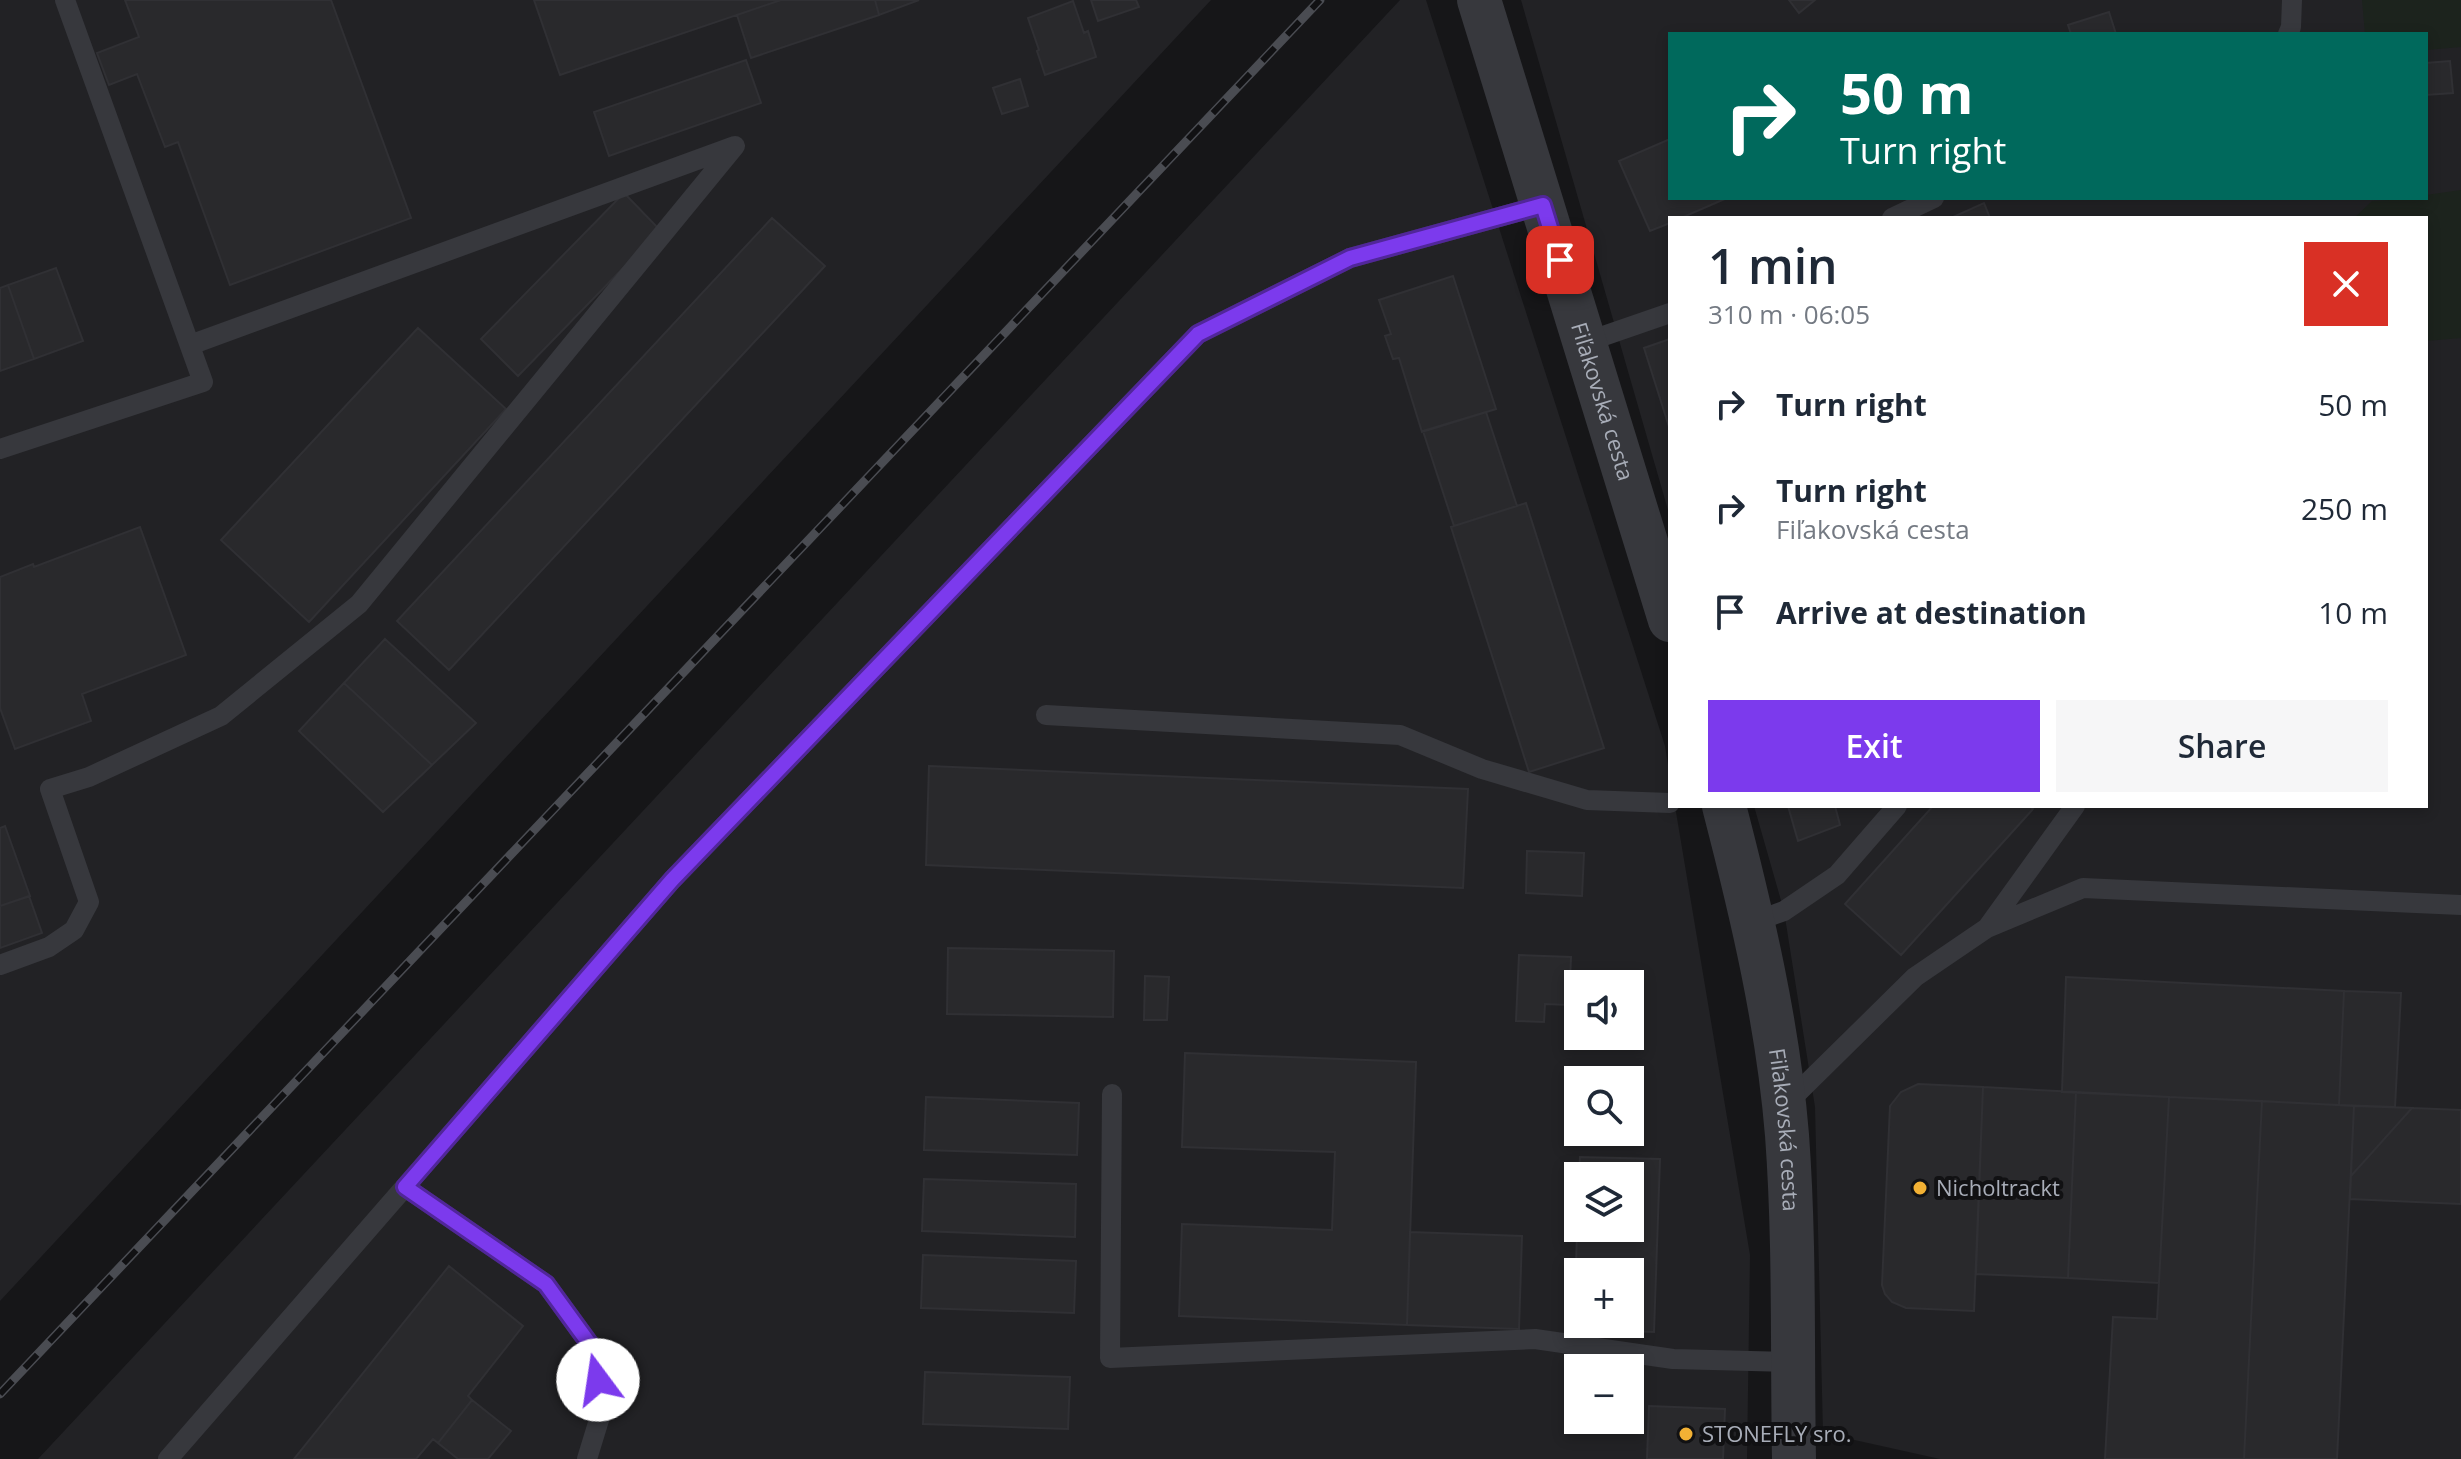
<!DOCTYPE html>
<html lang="en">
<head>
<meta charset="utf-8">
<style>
  body { margin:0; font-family:"Open Sans",sans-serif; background:#f6f6f7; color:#1f2937; height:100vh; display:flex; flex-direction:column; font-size:30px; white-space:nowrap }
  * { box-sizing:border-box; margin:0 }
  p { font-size:26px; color:#747a83 }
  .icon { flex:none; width:44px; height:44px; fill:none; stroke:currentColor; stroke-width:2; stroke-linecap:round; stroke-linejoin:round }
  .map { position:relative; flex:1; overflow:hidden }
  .panel { position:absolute; left:1668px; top:216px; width:760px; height:592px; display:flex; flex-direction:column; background:#fff; border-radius:0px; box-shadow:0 4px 12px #0003 }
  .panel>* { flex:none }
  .guide { position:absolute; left:1668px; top:32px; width:760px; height:168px; border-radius:0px; box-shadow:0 4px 12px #0003; background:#00695c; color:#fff; overflow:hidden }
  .fabs { position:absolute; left:1564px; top:970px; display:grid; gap:16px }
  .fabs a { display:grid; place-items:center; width:80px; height:80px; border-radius:0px; background:#fff; box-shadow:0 4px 12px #0003; font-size:40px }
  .pin { position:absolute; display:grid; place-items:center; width:68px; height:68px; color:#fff; margin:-34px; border-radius:16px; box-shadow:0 4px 12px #0006 }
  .me { position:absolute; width:88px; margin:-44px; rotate:346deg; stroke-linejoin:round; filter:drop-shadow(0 0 6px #0008) }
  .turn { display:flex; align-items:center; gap:28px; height:168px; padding:0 40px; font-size:36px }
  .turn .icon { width:104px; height:104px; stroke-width:2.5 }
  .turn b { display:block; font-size:56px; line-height:68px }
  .round { display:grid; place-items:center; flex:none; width:84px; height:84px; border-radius:0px; background:#f6f6f7 }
  .head { display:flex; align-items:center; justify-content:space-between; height:136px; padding:0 40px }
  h1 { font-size:48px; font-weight:600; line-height:60px }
  .button { display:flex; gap:16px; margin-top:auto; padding:16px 40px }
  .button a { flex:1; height:92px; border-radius:0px; background:#7c3aed; color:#fff; font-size:32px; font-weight:600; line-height:92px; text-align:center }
  .button a+a { background:#f6f6f7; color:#1f2937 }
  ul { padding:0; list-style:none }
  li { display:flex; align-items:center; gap:24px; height:104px; padding:0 40px }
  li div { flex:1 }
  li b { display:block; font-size:30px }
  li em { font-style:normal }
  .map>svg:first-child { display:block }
</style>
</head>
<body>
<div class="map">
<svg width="2461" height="1459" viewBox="0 0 2461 1459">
  <rect width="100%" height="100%" fill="#161618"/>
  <!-- built -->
  <path fill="#222225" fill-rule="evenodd" d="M 0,0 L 1211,0 L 0,1301 Z
    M 1400,0 L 1426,0 L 1665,746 L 1670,777 L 1670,806 L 1675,806 L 1750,1255 L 1747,1459 L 38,1459 ZM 1578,984 L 1630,984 L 1630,1036 L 1578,1036 ZM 1578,1080 L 1630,1080 L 1630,1132 L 1578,1132 ZM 1578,1176 L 1630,1176 L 1630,1228 L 1578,1228 ZM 1578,1272 L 1630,1272 L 1630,1324 L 1578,1324 ZM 1578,1368 L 1630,1368 L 1630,1420 L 1578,1420 Z
    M 1521,0 L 2461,0 L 2461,1459 L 1940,1459 L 1823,1433 L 1815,1107 L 1784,911 L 1754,806 L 2426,806 L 2426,218 L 1670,218 L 1670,517 ZM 1670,34 L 2426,34 L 2426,198 L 1670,198 Z"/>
  <!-- green -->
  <path fill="#1c231d" d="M 2362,0 L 2461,0 L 2461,47 L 2426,50 L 2426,34 L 2365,34 Z
    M 2461,190 L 2461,338 L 2426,341 L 2426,218 L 2354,218 L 2372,201 L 2426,198 L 2426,195 Z"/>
  <!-- building -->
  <path fill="#29292c" stroke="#303034" stroke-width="2" fill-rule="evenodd" d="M 125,0 L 331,0 L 411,218 L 230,285 L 178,142 L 165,147 L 137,74 L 109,85 L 97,53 L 139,37 Z
    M 534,0 L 781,0 L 560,75 Z
    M 781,0 L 875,0 L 879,15 L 751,58 L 737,15 Z
    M 875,0 L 919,0 L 879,15 Z
    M 1091,0 L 1136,0 L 1139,7 L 1098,21 Z
    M 1789,0 L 1815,0 L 1799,13 Z
    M 1073,1 L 1084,33 L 1088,31 L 1096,57 L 1045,75 L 1037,51 L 1039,50 L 1028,18 Z
    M 2109,12 L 2116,34 L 2071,34 L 2068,25 Z
    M 746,60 L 761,103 L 609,156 L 594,112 Z
    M 2450,61 L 2453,93 L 2426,95 L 2426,63 Z
    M 1020,79 L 1028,106 L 1002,114 L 993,88 Z
    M 1670,139 L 1670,198 L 1727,198 L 1681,218 L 1670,218 L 1670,223 L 1650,231 L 1619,161 Z
    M 624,193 L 660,230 L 518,376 L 481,339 Z
    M 1984,203 L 1990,218 L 1951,218 Z
    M 772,218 L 825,266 L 449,670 L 397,621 Z
    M 56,268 L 83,341 L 34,359 L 8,285 Z
    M 1453,276 L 1496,409 L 1422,432 L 1399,358 L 1393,359 L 1385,336 L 1391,334 L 1379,300 Z
    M 8,285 L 34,359 L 0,371 L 0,288 Z
    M 418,328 L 506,409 L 309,622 L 221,540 Z
    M 1670,339 L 1670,430 L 1644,348 Z
    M 1486,412 L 1517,506 L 1454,526 L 1423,431 Z
    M 1526,503 L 1604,748 L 1529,772 L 1451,527 Z
    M 140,527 L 186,655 L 82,694 L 91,721 L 15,749 L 0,708 L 0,577 L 33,564 L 34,567 Z
    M 385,639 L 476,723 L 432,765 L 344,683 Z
    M 344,683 L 432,765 L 383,812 L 299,731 Z
    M 929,766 L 1468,789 L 1463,888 L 926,865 Z
    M 1788,806 L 1835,806 L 1840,825 L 1798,841 Z
    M 1933,806 L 2029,806 L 2033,809 L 1901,955 L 1845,904 Z
    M 5,826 L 30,896 L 0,906 L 0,828 Z
    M 1527,851 L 1584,853 L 1582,896 L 1526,893 Z
    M 29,896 L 42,933 L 0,948 L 0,906 Z
    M 948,948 L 1114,951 L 1113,1017 L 947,1014 Z
    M 1519,955 L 1571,957 L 1569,1005 L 1545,1004 L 1544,1022 L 1516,1021 Z
    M 1145,976 L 1169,977 L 1167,1020 L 1144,1020 Z
    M 2066,977 L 2344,991 L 2339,1105 L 2062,1092 Z
    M 2344,991 L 2401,993 L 2395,1107 L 2339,1105 Z
    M 1185,1053 L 1416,1062 L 1407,1325 L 1179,1316 L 1182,1224 L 1332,1230 L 1335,1152 L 1182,1147 Z
    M 1918,1084 L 1983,1087 L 1974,1311 L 1906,1308 L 1892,1302 L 1885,1294 L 1882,1285 L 1890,1106 L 1901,1092 Z
    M 1983,1087 L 2076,1092 L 2068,1278 L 1976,1274 Z
    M 2076,1092 L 2169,1097 L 2159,1283 L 2068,1278 Z
    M 926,1097 L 1079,1103 L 1077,1155 L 924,1150 Z
    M 2169,1097 L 2262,1101 L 2244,1459 L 2105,1459 L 2113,1317 L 2157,1319 Z
    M 2262,1101 L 2354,1106 L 2337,1459 L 2244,1459 Z
    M 2354,1106 L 2412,1108 L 2351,1176 Z
    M 2412,1108 L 2461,1110 L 2461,1204 L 2350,1199 L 2351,1176 Z
    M 1580,1157 L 1660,1159 L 1654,1332 L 1574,1329 L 1578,1201 L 1578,1228 L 1630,1228 L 1630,1176 L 1579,1176 ZM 1578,1272 L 1630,1272 L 1630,1324 L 1578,1324 Z
    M 924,1179 L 1076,1184 L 1075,1237 L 922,1231 Z
    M 1410,1232 L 1522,1236 L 1519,1329 L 1407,1325 Z
    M 923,1255 L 1076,1261 L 1074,1313 L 921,1308 Z
    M 449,1266 L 523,1326 L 468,1396 L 472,1400 L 438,1443 L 433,1439 L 416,1459 L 294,1459 Z
    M 925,1372 L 1070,1377 L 1068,1429 L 923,1424 Z
    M 472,1400 L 511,1431 L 488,1459 L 458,1459 L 438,1443 Z
    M 1649,1406 L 1725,1409 L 1723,1459 L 1647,1459 Z"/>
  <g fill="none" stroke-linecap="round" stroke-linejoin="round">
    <!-- service -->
    <path stroke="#37383d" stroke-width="20" d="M 2288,34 L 2291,27 L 2292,0
      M 1892,218 L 1934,198
      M 1586,342 L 1670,313
      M 0,449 L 203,382 L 65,0
      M 1046,715 L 1400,735 L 1482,769 L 1587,800 L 1670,803
      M 1754,922 L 1784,911 L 1837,875 L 1897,806
      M 1987,928 L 2075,806
      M 0,965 L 49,947 L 74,930 L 89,902 L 50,789 L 89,777 L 221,716 L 359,604 L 735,146 L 190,345
      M 1112,1094 L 1110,1358 L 1535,1339 L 1673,1359 L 1792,1362
      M 1785,1105 L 1915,977 L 1987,928 L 2083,888 L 2461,905
      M 405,1187 L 546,1284 L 594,1350 L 602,1410 L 587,1459
      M 168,1459 L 672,880 L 1198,334 L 1350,258 L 1543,205"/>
    <!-- tertiary -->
    <g stroke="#37383d" stroke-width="44">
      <path id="s1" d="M 1479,0 L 1670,620"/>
      <path id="s2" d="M 1724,806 C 1752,914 1778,1024 1787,1135 C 1795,1243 1792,1351 1794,1459"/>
    </g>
    <defs>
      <path id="rail" d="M 0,1394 L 1320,0"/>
    </defs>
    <!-- rail casing -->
    <use href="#rail" stroke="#4a4c52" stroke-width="9"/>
    <!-- rail -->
    <use href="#rail" stroke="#111113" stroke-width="6" stroke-dasharray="18" stroke-linecap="butt"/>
  </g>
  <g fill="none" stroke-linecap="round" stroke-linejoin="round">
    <defs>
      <path id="route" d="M 598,1380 L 594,1350 L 546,1284 L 405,1187 L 672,880 L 1198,334 L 1350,258 L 1543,205 L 1560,260"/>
    </defs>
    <!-- route casing -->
    <use href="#route" stroke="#51269a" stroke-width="20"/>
    <!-- route -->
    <use href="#route" stroke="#7c3aed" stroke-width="14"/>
  </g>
  <!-- markers -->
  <g fill="#f2b134" stroke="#111113" stroke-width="3">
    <circle cx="1920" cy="1188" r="8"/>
    <circle cx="1686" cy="1434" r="8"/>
  </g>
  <g text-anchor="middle" stroke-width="8" stroke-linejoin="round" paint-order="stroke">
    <!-- street labels -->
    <g font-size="22" fill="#a8adb8" stroke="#111113">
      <text dy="8" stroke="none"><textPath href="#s1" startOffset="420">Fiľakovská cesta</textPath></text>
      <text dy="8" stroke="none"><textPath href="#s2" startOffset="330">Fiľakovská cesta</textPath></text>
    </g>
    <!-- poi labels -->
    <g font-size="22" fill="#a8adb8" stroke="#111113" text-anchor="start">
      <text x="1936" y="1196">Nicholtrackt</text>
      <text x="1702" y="1442">STONEFLY sro.</text>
    </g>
  </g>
</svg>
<div class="fabs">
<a><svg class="icon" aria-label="sound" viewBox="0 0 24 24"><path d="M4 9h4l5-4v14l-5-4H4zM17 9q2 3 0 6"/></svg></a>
<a><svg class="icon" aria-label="search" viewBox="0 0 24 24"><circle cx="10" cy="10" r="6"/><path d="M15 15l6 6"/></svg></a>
<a><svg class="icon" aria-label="layers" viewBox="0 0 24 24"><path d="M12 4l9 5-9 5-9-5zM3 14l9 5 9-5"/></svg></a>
<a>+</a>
<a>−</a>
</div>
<div class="pin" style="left:1560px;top:260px;background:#d93025"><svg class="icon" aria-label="arrive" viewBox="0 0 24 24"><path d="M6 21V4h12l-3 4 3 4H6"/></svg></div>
<svg class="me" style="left:598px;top:1380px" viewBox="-20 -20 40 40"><circle r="19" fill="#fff"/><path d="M0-13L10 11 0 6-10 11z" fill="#7c3aed"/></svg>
<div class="guide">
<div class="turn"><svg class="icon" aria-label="right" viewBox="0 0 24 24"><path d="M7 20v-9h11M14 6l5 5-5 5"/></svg><div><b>50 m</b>Turn right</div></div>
</div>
<section class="panel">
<div class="head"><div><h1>1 min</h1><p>310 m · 06:05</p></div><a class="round" style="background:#d93025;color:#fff"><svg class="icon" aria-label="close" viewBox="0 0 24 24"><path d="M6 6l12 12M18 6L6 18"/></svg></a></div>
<ul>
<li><svg class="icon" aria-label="right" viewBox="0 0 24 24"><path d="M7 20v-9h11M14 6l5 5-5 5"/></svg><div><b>Turn right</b></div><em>50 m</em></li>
<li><svg class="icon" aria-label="right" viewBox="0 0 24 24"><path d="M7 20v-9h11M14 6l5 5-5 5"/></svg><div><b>Turn right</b><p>Fiľakovská cesta</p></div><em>250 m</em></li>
<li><svg class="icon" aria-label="arrive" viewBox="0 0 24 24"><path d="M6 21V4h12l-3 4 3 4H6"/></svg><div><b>Arrive at destination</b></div><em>10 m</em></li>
</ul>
<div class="button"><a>Exit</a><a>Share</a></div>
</section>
</div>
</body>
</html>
